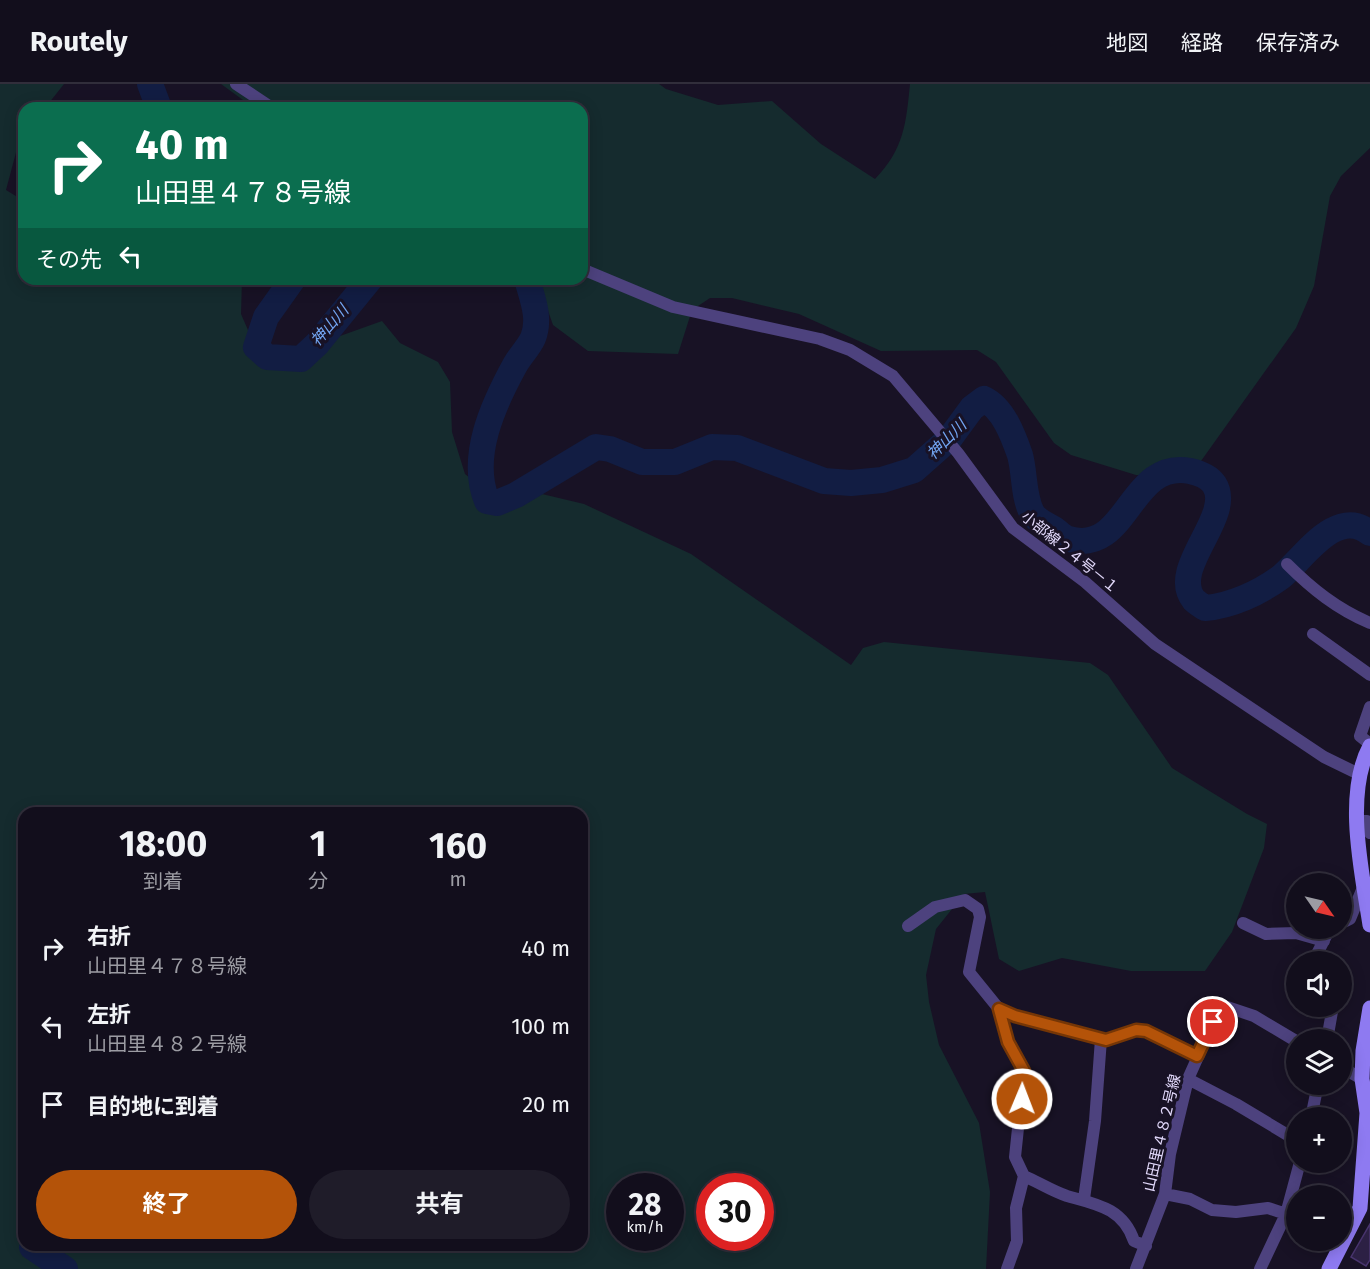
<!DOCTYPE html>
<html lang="ja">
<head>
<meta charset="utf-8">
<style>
  body { margin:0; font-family:"Fira Sans","Noto Sans JP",sans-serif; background:#1f1c29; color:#f1f3f6; height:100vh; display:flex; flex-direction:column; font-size:22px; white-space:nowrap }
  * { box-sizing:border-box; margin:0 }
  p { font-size:20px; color:#9c9ca3 }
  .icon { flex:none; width:33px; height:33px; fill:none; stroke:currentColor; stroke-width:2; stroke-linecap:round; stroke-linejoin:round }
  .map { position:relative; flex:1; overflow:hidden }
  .sheet { position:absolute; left:18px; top:723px; width:570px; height:444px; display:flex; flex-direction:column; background:#120e1c; border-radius:18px; box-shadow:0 3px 15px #0003,0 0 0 2px #312e3b }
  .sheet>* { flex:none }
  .top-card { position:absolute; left:18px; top:18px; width:570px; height:183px; border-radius:18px; box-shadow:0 3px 15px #0003,0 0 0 2px #312e3b; background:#0b6e4f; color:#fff; overflow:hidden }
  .needle { width:39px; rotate:124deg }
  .tools { position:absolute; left:1286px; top:789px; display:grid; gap:12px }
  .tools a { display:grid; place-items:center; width:66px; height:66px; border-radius:50%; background:#120e1c; box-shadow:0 3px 15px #0003,0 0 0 2px #312e3b; font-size:30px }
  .speed { position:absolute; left:606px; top:1089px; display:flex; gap:12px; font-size:30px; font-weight:700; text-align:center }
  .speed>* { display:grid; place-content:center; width:78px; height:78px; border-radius:50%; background:#120e1c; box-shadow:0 3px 15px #0003,0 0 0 2px #312e3b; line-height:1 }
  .speed small { font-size:15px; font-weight:400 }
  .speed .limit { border:9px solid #d22; background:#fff; color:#111 }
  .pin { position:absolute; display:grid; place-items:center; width:51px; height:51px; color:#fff; margin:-26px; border:3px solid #fff; border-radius:50%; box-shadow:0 2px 6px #0007 }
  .me { position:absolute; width:66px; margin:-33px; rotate:1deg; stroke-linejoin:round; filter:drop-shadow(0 0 4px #0008) }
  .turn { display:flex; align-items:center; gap:21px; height:126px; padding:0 18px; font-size:27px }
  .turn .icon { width:78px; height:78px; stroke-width:2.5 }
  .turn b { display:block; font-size:42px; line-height:51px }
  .then { display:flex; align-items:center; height:57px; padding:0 18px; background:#0003; gap:12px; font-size:22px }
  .eta { display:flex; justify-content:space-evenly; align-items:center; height:102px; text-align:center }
  .eta b { font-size:36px; font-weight:700; line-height:42px }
  .primary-button { display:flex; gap:12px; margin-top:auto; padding:12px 18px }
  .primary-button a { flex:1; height:69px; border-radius:36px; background:#b45309; color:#fff; font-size:24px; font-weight:700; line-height:69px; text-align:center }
  .primary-button a+a { background:#1f1c29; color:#f1f3f6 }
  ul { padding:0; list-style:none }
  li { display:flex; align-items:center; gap:18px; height:78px; padding:0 18px }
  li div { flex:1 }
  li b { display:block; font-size:22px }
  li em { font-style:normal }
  header { display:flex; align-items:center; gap:36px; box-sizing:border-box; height:84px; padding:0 30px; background:#120e1c; border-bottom:2px solid #312e3b }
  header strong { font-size:28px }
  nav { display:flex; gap:33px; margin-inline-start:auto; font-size:21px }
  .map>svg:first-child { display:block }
</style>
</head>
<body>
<header>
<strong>Routely</strong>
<nav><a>地図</a><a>経路</a><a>保存済み</a></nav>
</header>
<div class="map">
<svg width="1370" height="1185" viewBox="0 0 1370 1185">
  <rect width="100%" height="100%" fill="#181225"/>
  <!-- green -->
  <path fill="#152b2e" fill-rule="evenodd" d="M 0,0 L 64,0 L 45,24 L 24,24 L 24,53 L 18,61 L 6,106 L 24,117 L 24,195 L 242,195 L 241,230 L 258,269 L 301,266 L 382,237 L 400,259 L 438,278 L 450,298 L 452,348 L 465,390 L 481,403 L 500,413 L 542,410 L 584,420 L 691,470 L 851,581 L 863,564 L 884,558 L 1090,579 L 1108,591 L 1172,684 L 1247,730 L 1267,740 L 1264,764 L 1232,848 L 1205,887 L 1131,887 L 1062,874 L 1019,887 L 999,875 L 985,808 L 964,810 L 936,845 L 926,891 L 929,918 L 939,961 L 979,1039 L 990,1108 L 986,1185 L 0,1185 ZM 24,729 L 582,729 L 582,1161 L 24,1161 ZM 620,1102 L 670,1102 L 670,1154 L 620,1154 ZM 710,1102 L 760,1102 L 760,1154 L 710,1154 Z
    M 221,0 L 659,0 L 666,5 L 718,21 L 772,17 L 821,60 L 875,95 C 904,65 906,40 910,0 L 1370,0 L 1370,64 L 1341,92 L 1330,112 L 1314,202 L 1296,244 L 1201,377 L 1184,391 L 1159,393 L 1136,391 L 1071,371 L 1054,359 L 996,278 L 977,266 L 881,267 L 799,230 L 732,214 L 710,214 L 692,226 L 678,270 L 588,267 L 553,241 L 537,195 L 582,195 L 582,24 L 254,24 Z"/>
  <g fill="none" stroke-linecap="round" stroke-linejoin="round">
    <!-- river -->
    <path stroke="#121d43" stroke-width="26" d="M 150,0 L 159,24
      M 293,195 L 266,233 L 256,263 L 267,273 L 301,275 L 317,260 L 370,195
      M 527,195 C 532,214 541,234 533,254 C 529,263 520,272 515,281 C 493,321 469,373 487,417 L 497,419 L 516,411 L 596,363 L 610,365 L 642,378 L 675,378 L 712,363 L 737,364 L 824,397 L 851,399 L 882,396 L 914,386 L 950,354 L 972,324 L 984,315 C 1003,324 1013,351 1020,371 C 1025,389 1023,412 1032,429 C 1036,436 1047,441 1054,445 C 1058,448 1064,454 1069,455 C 1128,472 1129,375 1190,387 C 1199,389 1209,393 1214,400 C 1235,432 1168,484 1194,516 C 1197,519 1202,522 1205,524 C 1231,522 1259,509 1281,493 C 1304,474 1336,422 1370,449
      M 32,1163 L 65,1185"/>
  </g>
  <!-- building -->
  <path fill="#2c2044" stroke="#48346d" stroke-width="1.5" d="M 1370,1140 L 1370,1176 L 1366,1182 L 1351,1173 Z"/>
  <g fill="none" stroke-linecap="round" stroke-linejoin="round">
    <!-- street -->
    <path stroke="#4d427e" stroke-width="12" d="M 236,0 L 272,24
      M 582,185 L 673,223 L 820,255 L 850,266 L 893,292 L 958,369 L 1013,444 L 1085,498 L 1155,560 L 1324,673 L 1361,691
      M 1287,480 C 1312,505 1337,525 1370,539
      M 1313,550 L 1370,591
      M 1370,623 L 1360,652 L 1370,660
      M 1357,737 L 1367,737 L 1370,749
      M 1341,837 L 1346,837 L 1350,835 L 1364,801
      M 1243,839 L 1266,850 L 1296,849 L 1324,857
      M 908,842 L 935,823 L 965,816 L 978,825 L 980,833 L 969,888 L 999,925 L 1015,932 L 1106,956 L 1135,946 L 1146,947 L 1197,972
      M 1313,878 L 1330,844
      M 999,925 L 1008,958 L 1024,987 L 1015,1073 L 1024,1092 C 1038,1098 1052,1107 1067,1112 C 1096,1120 1123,1124 1134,1157 L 1146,1162
      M 1327,956 L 1333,922
      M 1341,983 L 1362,995
      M 1188,995 L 1236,1020 L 1296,1056
      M 1311,1034 L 1318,1000
      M 1165,1110 L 1190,1115 L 1212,1126 L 1236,1128 L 1268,1124 L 1286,1130
      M 1084,1115 L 1095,1037 L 1101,955
      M 1007,1185 L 1017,1157 L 1016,1124 L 1024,1092
      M 1136,1185 L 1165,1110 L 1170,1070 L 1188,995 L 1221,921 L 1254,932 L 1296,957
      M 1260,1185 L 1286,1130 L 1300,1078"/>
    <!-- secondary -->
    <path stroke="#8e7af1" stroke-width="15" d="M 1370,662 C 1344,710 1362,789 1370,841
      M 1329,1185 L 1360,1124 L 1367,1029 L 1362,995 L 1363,967 L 1370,924"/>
  </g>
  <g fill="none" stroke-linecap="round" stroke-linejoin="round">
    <defs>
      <path id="route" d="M 1022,1015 L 1024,987 L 1008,958 L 999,925 L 1015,932 L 1106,956 L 1136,946 L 1146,947 L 1197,972 L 1213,938"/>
    </defs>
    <!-- route casing -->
    <use href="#route" stroke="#753606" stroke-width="15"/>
    <!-- route -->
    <use href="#route" stroke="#b45309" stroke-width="10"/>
  </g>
  <g text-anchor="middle" stroke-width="6" stroke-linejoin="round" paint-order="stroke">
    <!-- street labels -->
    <g font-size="15" fill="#e2d9fb" stroke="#181225">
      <text transform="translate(1070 468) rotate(39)" y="5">小部線２４号－１</text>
      <text transform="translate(1162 1049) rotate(-77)" y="5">山田里４８２号線</text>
    </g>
    <!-- water labels -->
    <g font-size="16" font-style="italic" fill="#72a4f0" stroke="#181225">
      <text transform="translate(329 241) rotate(-49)" y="6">神山川</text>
      <text transform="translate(946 355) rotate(-45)" y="6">神山川</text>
    </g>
  </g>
</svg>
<div class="tools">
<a><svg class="needle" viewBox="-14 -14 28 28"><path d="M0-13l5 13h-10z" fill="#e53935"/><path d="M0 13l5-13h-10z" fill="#9c9ca3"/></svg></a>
<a><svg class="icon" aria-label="sound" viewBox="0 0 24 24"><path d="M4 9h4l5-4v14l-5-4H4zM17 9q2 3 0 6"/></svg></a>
<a><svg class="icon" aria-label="layers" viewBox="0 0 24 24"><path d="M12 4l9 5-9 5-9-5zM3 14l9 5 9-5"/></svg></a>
<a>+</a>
<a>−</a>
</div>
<div class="speed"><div>28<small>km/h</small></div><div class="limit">30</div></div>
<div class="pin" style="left:1213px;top:938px;background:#d93025"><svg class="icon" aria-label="arrive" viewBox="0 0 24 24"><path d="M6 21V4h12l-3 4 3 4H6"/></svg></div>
<svg class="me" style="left:1022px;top:1015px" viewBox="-20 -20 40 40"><circle r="17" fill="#b45309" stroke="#fff" stroke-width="3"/><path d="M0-11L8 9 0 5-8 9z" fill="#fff"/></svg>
<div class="top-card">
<div class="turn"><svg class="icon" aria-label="right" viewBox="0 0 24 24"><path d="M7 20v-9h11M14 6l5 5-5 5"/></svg><div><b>40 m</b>山田里４７８号線</div></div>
<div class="then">その先<svg class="icon" aria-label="left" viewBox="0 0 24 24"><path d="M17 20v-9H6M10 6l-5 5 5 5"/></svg></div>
</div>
<section class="sheet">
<div class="eta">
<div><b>18:00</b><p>到着</p></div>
<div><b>1</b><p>分</p></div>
<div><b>160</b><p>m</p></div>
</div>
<ul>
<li><svg class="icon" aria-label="right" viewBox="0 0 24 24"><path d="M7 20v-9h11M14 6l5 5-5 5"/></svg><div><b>右折</b><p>山田里４７８号線</p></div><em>40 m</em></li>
<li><svg class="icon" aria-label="left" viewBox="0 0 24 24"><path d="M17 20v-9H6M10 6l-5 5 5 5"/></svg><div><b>左折</b><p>山田里４８２号線</p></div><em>100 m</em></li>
<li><svg class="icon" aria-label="arrive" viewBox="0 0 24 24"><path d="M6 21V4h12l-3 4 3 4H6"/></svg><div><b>目的地に到着</b></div><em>20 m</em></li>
</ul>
<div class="primary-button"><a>終了</a><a>共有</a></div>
</section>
</div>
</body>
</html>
